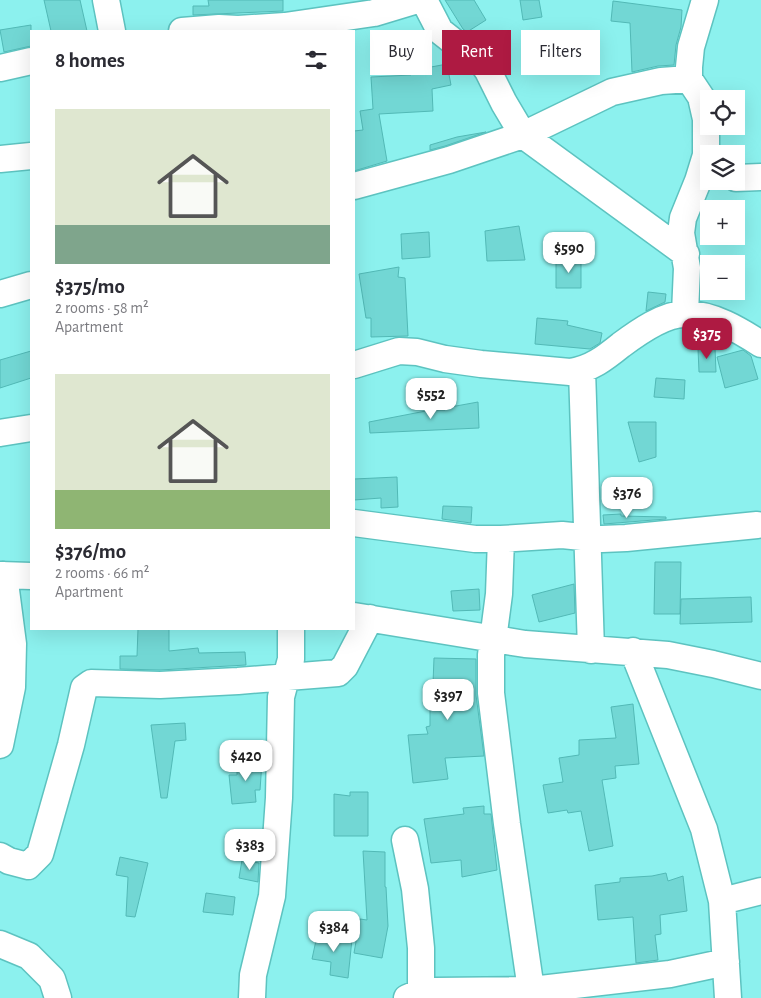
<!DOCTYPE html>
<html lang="en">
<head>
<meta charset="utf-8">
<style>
  :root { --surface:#fff; --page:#f7f7f7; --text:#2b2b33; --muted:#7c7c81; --accent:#ae1a42 }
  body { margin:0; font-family:"Alegreya Sans",sans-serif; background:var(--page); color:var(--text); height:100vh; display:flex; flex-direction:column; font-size:19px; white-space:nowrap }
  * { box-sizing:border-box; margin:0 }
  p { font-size:16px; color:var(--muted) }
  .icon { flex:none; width:28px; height:28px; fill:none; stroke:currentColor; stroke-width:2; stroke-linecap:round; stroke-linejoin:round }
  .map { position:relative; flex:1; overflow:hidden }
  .drawer { position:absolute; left:30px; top:30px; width:325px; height:600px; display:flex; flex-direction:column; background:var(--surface); border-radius:0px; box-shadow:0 5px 20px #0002 }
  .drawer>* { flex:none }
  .guide { position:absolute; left:370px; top:30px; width:315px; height:45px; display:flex; gap:10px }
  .controls { position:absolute; left:700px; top:90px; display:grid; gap:10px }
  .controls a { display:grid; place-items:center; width:45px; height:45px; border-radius:0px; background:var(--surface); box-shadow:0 5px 20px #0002; font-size:25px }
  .price { position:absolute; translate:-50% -42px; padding:0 11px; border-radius:10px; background:#fff; color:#222; font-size:16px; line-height:32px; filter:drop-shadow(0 1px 2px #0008) }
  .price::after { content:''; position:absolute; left:50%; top:30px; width:15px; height:11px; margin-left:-8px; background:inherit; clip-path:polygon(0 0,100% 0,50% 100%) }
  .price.active { background:var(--accent); color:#fff }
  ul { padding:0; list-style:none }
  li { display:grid; align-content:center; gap:10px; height:265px; padding:0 25px }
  li span { display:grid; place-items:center; height:155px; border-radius:0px; color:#555 }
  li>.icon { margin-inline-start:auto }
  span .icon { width:90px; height:90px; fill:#fffc; stroke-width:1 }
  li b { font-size:21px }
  h2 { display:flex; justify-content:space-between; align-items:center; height:60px; padding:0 25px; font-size:21px }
  .tag { padding:0 18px; border-radius:0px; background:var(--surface); box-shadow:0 5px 20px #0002; font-size:18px; line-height:45px }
  .tag.active { background:var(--accent); color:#fff }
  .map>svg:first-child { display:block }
  .building { fill:#72d7d4; stroke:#52b9b6 }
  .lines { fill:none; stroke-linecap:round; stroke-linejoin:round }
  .minor-casing { stroke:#5dc3c0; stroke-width:29 }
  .minor { stroke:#fff; stroke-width:26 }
</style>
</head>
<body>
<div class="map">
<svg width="761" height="998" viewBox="0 0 761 998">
  <rect width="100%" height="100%" fill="#8cf1ee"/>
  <!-- building -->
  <path class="building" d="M44,0H80L87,31H51Z
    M208,0H283V11L193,15V6H209Z
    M445,0H474L486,20L467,32L463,29Z
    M520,0H539L542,17L523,20Z
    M613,1L682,10L681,27L676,45L674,65L658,66L632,72L630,23L611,21Z
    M31,25V46L4,52L0,30Z
    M447,64L451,85L432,89L433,111L379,114L387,161L354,171V131L363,130L360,111L373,109L371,77L411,75L410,71Z
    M486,132L445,146L430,150V145L457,137Z
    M519,226L525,260L487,261L485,231Z
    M429,232L430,257L402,259L401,234Z
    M556,259H581V288H556Z
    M399,267L398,277L405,278L408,336L371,337V318H366L359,274Z
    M648,292L666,294L665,302L646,311Z
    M537,318L568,321L567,325L602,333L600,343L590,349L535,344Z
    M715,348L716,372H699L698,349Z
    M743,350L751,356L758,379L725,388L717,357Z
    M31,351V378L0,388V360Z
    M656,378L685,380L684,399L654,397Z
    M478,402L479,428L370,433L369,422L431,410H445V408Z
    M628,422H656V457L639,462Z
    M397,477L398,507L381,508V498L354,500V479Z
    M443,506L472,507L471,523L442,519Z
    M621,514V516L666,517V519L604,524L603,515Z
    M655,562H681L680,614H654Z
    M574,584L575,613L539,622L532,595Z
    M479,589L480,610L453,611L451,591Z
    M751,597L752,622L680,624L681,599Z
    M138,629H169V651L198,648L199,653L245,652L246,665L160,670L120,669V656H137Z
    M434,658L476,659V695L484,756L445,758L448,779L413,783L408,735L428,734L426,727L430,726V709H432Z
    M633,704L639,764L615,766L616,778L602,780L613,846L589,851L581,811L568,813L567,810L548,813L543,785L563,782L559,758L579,755V740L616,738L611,707Z
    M185,723L186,740L175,741L167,798H161L151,725Z
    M237,761L262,762L260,790H255L256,802L232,804L229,775H237Z
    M350,792H368V836H334V794L350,796Z
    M484,806V814H491L497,870L462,877L461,860L431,863L424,819L464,814L463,808Z
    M363,851L385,852V887H386L388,926L382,958L354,953L360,919L367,920Z
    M120,857L148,863L135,917L126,916L128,877L116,875Z
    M242,860L259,863L258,882L239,878Z
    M666,873L668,881L683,876L687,911L660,915L661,934L655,935L658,960L636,963L633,917L598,920L595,885L620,882V878L652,876Z
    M206,893L235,897L233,915L203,912Z
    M318,931L352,939L348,978L330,975L331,962L312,959Z"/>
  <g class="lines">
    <defs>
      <path id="minor" d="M106,0L112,31
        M424,0L440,31L454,42L475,52L488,71L504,103L523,135L686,254
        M182,31L219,28L238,29L285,26L374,13L417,0
        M0,68L31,61
        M0,159L31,156
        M736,178L761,177
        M354,186L449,160L523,135L612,92L661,81L689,79
        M0,294L31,285
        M685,313L687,268L681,233L683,218L698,181L706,155V119L701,97L689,79V67L691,47L705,0
        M354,365L399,351L417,352L445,359L481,364L570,372C591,369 605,358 621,345C637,333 665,313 686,314C713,314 739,330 761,344
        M582,370L591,650
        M0,433L31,428
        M354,523L475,539H501L562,535L602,539L626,538L757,525
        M501,539L499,594L491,655V693L507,824L529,976L533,998
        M0,575L31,576
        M354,616L525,644L668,655L713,664L761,676
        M633,651L704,829L722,901L728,998
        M0,745L12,687L13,644L4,575
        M405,840L415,889L421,948V992
        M0,856L9,861L28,866L40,854L71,745L84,688L91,683L160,685L238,681L338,673L345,666L370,618
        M722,901L761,891
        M0,944L29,956L52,979L58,998
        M252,998L253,975L272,896L279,798L281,697L291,659V629
        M407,998L421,992L435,991L532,990L670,974L726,962"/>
    </defs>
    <!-- minor casing -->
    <use href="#minor" class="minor-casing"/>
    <!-- minor -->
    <use href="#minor" class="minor"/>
  </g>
</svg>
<div class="controls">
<a><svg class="icon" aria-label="locate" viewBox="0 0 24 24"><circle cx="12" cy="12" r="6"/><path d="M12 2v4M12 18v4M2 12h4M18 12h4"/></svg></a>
<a><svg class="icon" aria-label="layers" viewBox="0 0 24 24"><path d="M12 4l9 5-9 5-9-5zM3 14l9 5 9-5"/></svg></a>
<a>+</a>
<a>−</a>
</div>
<b class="price" style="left:569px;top:274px">$590</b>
<b class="price active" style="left:707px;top:360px">$375</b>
<b class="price" style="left:431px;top:420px">$552</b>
<b class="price" style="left:627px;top:519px">$376</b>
<b class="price" style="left:448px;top:721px">$397</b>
<b class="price" style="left:246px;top:782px">$420</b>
<b class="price" style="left:250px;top:871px">$383</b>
<b class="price" style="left:334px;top:953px">$384</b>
<div class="guide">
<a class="tag">Buy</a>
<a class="tag active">Rent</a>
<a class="tag">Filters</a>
</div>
<section class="drawer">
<h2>8 homes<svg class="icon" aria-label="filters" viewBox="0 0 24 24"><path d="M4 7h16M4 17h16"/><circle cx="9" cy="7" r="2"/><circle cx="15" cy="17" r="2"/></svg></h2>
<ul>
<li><span style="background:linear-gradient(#dfe7d0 75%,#7fa58c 0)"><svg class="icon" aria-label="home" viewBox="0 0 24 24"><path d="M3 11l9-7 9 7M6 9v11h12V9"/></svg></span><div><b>$375/mo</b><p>2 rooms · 58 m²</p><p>Apartment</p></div></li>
<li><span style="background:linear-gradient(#dfe7d0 75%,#8fb573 0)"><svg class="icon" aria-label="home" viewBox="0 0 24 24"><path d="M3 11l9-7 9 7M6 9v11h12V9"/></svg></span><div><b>$376/mo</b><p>2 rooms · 66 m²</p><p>Apartment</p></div></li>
</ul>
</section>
</div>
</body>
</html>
